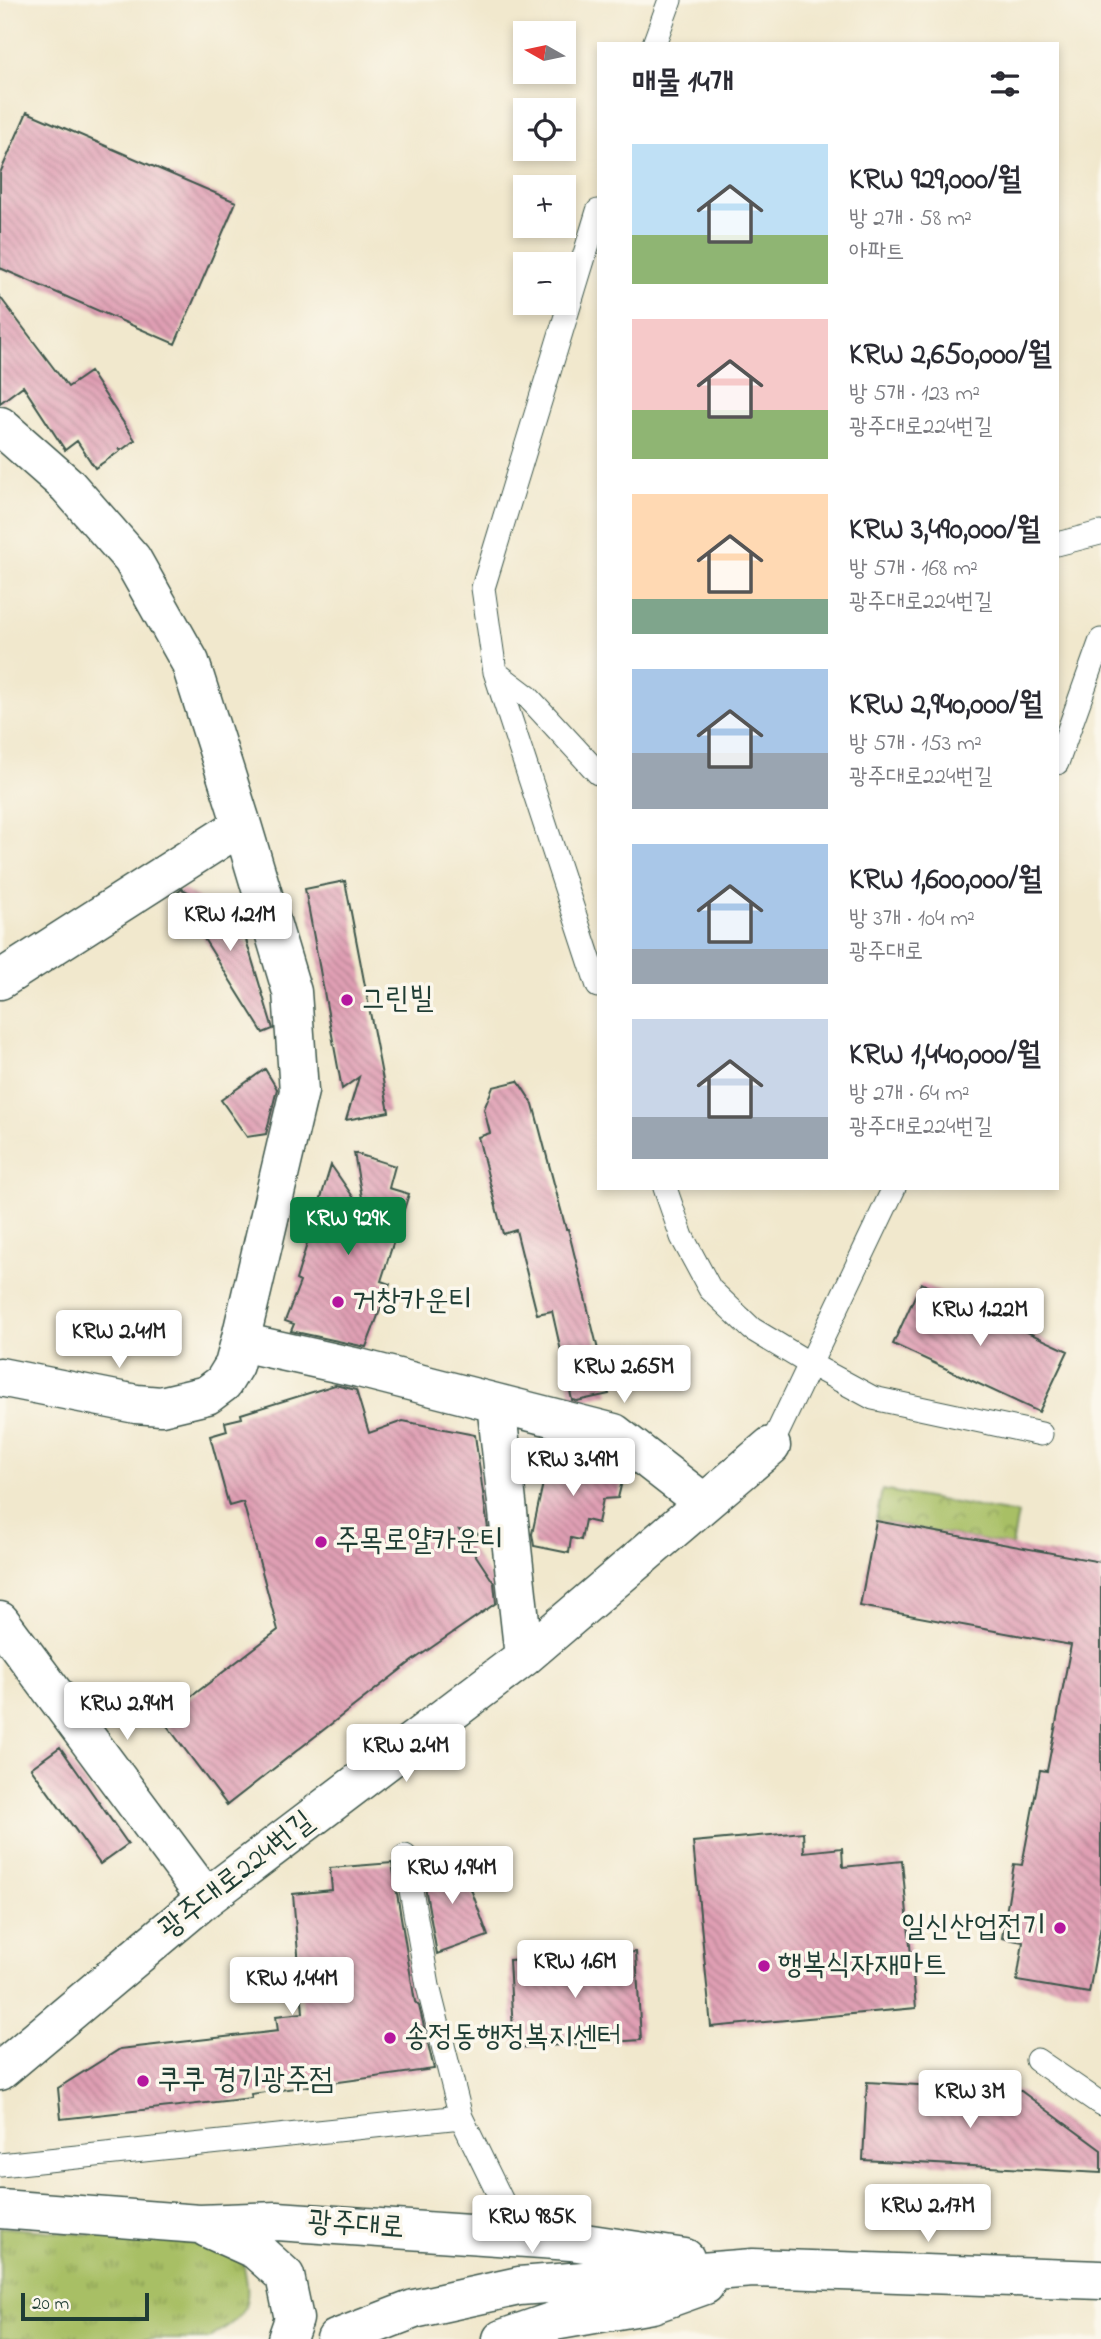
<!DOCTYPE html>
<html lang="ko">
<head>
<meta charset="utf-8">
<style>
  :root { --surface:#fff; --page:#f7f7f7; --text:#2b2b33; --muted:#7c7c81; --accent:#0b8043 }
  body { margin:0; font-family:"Indie Flower","Poor Story",sans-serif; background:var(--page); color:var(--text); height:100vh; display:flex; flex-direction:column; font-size:26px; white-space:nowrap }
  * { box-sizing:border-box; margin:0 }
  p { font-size:23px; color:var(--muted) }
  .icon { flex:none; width:38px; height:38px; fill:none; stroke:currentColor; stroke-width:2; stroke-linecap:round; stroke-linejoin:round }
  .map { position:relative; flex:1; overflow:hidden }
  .drawer { position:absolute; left:597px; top:42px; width:462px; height:1148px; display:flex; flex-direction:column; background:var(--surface); border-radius:0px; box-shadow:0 4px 10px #0003 }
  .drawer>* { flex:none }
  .needle { width:46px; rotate:279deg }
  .controls { position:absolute; left:513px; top:21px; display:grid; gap:14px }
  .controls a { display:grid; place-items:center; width:63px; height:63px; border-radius:0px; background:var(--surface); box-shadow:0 4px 10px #0003; font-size:35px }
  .scale { position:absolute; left:21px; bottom:18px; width:128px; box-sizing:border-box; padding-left:7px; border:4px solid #1f3d34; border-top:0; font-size:19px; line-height:24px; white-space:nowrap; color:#1f3d34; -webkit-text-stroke:5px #fbf7ec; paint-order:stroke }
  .price { position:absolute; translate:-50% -60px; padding:0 16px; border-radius:7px; background:#fff; color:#222; font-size:23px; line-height:46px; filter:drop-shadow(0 2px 4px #0008) }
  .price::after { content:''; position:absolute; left:50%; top:42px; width:21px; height:16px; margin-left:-10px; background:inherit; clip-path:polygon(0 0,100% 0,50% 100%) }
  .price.selected { background:var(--accent); color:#fff }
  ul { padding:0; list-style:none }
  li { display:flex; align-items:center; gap:21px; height:175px; padding:0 35px }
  li span { display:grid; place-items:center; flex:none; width:196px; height:140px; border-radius:0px; color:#555 }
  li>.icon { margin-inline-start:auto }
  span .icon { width:84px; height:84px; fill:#fffc; stroke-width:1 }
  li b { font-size:30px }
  h2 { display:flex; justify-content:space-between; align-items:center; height:84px; padding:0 35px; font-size:30px }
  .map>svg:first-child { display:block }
  .grass { fill:url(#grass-tufts); stroke:#647e4c; stroke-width:2 }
  .park { fill:url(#park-crowns); stroke:#647e4c; stroke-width:2 }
  .building { fill:url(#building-back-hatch) }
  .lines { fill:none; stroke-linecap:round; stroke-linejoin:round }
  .service-casing { stroke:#3e574b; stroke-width:25 }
  .minor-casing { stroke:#3e574b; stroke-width:41 }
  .tertiary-casing { stroke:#3e574b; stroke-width:41 }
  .service { stroke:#fff; stroke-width:23 }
  .minor { stroke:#fff; stroke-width:38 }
  .tertiary { stroke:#fff; stroke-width:38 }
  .poi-dot { fill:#b5179e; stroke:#fbf7ec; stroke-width:2.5 }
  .labels { text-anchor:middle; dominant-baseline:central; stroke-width:7; stroke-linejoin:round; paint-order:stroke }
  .poi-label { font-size:30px; fill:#1f3d34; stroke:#fbf7ec; text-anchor:start }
  .street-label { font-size:30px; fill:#1f3d34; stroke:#fbf7ec }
</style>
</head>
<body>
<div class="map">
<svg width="1101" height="2339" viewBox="0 0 1101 2339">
  <defs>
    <pattern id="grass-tufts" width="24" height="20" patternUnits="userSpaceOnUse" patternTransform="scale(1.75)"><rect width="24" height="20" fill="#a8bf65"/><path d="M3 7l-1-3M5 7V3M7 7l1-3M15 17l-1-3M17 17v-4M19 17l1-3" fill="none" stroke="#889c54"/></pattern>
    <pattern id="park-crowns" width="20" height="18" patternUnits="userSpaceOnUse" patternTransform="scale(1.75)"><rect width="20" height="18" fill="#a8bf65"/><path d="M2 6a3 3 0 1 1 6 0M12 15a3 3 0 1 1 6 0" fill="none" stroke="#889c54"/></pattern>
    <pattern id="building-back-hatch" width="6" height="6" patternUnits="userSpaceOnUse" patternTransform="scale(1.75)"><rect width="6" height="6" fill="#e09fb4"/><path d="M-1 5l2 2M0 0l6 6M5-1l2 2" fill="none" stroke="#b58393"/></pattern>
  </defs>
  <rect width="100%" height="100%" fill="#fbf7ec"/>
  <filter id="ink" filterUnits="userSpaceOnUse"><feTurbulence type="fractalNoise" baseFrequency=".0143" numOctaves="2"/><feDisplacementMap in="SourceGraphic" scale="14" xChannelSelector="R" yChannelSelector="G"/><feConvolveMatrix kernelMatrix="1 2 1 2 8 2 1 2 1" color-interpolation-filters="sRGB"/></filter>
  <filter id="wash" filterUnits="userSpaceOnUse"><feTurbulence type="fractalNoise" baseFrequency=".00686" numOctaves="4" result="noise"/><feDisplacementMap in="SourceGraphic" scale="28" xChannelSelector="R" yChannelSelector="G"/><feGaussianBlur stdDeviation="1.57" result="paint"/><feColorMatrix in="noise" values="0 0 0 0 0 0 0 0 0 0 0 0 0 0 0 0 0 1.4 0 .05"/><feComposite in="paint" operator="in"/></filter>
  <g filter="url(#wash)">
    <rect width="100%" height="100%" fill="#f1e8cd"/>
    <!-- grass -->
    <path class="grass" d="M0,2227L214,2245L242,2256C252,2306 252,2312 208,2339H0Z"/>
    <!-- park -->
    <path class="park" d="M882,1490L1018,1514L1012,1546L876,1521Z"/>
    <g id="blocks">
      <!-- building -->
      <path class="building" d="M27,112L236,202L175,344L0,268V173Z
        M0,297L68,387L90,372L135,440L123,449H119L120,451L95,468L77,441L65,450L23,386L0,403Z
        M345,881L389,1112L346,1120L359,1077L342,1089L305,889Z
        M182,889L240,920L273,1029L263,1033L176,894Z
        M265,1069L277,1089L266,1134L247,1137L221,1100Z
        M518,1081L533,1104L566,1229H568L609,1394L577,1401L572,1400L552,1311L537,1314L516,1230L503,1234L478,1137L490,1133L484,1109L493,1087Z
        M354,1153L395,1166L389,1188L409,1194L381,1281L390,1284L366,1347L291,1331L294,1324L285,1321L300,1282L296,1280L331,1165L365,1214Z
        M921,1283L1068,1351L1039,1412L893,1344Z
        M335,1385L356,1390L369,1433L403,1421L475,1435L489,1536L459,1530L494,1583L496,1603L412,1661L227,1805L162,1719L278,1630L243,1502L229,1506L210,1436L227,1431L225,1422L242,1418L241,1414Z
        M550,1451L619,1465L625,1469L618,1498L603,1499L598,1523L585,1520L581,1540L571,1538L569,1553L534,1546L532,1534Z
        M876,1521L1101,1562V1926L1089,1993L1017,1981L1023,1942L1002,1938L1014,1864L1022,1865L1040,1770L1047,1771L1071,1645L860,1606Z
        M60,1747L128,1844L100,1864L31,1768Z
        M803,1832L804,1852L842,1848L843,1867L902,1861L916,2008L711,2027L693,1842Z
        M459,1856L488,1936L437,1954L422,1870Z
        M392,1863L415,2002L419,2006L434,2069L251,2094L252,2098L61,2119L58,2088L120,2049L278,2031L276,2016L303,2013L293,1894L332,1890L330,1868Z
        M636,1952L641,2040L514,2048L509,1960Z
        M867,2082L1021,2091L1101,2150V2173L863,2160Z"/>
    </g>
  </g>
  <g filter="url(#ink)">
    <use href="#blocks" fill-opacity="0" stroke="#3e574b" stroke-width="2"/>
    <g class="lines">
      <defs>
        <path id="service" d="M654,44L670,0
          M598,211L483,588L495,672L598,986
          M1057,544L1100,533
          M495,672L528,697L598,773
          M1057,763L1101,640
          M665,1188L682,1237L710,1289L752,1329L810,1364L873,1398L1041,1434
          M771,1446L894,1188
          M405,1856L428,1986L461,2117L520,2238
          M1037,2060L1101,2104
          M0,2165L461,2117"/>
        <path id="minor" d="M0,426L67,485L132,559L190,662L242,825L292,992L299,1091L240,1342L359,1368L496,1403L524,1657
          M0,980L242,825
          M0,1377L136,1404L161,1406L207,1395L223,1383L234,1365L240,1342
          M496,1403L614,1433L704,1503
          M0,1621L206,1898
          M0,2071L206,1898L524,1657L771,1446"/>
        <path id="tertiary" d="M0,2209L199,2224L277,2221L571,2241L685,2258
          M207,2228L256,2250L285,2276L294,2319L287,2339
          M336,2339L414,2309L519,2286L753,2268L1101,2280
          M502,2339L554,2321L652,2304L705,2285"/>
      </defs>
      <!-- service casing -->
      <use href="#service" class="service-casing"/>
      <!-- minor casing -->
      <use href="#minor" class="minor-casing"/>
      <!-- tertiary casing -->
      <use href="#tertiary" class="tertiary-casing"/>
      <!-- service -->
      <use href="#service" class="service"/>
      <!-- minor -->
      <use href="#minor" class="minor"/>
      <!-- tertiary -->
      <use href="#tertiary" class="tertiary"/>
    </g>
  </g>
  <!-- markers -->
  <g class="poi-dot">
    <circle cx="347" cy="1000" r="7"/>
    <circle cx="338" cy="1302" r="7"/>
    <circle cx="321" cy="1542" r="7"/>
    <circle cx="1060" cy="1928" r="7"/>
    <circle cx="764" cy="1966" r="7"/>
    <circle cx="390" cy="2038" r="7"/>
    <circle cx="143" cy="2081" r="7"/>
  </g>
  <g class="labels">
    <!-- poi labels -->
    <g class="poi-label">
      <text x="361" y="1000">그린빌</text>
      <text x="352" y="1302">거창카운티</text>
      <text x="335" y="1542">주목로얄카운티</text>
      <text x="1046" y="1928" text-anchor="end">일신산업전기</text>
      <text x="778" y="1966">행복식자재마트</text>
      <text x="404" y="2038">송정동행정복지센터</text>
      <text x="157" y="2081">쿠쿠 경기광주점</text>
    </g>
    <!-- street labels -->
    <g class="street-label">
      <text transform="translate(237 1876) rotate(-38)">광주대로224번길</text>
      <text transform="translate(356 2226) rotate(4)">광주대로</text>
    </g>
  </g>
</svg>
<div class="controls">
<a><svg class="needle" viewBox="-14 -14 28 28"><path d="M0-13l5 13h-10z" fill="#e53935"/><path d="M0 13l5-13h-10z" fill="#7c7c81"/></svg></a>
<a><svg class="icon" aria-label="locate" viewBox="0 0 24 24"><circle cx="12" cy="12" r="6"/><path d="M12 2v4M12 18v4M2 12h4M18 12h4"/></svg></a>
<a>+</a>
<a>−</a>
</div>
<div class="scale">20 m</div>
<b class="price" style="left:230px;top:953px">KRW 1.21M</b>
<b class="price selected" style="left:348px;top:1257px">KRW 929K</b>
<b class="price" style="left:980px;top:1348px">KRW 1.22M</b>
<b class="price" style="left:119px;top:1370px">KRW 2.41M</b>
<b class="price" style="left:624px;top:1405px">KRW 2.65M</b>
<b class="price" style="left:573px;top:1498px">KRW 3.49M</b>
<b class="price" style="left:127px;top:1742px">KRW 2.94M</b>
<b class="price" style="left:406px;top:1784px">KRW 2.4M</b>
<b class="price" style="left:452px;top:1906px">KRW 1.94M</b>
<b class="price" style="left:575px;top:2000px">KRW 1.6M</b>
<b class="price" style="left:292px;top:2017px">KRW 1.44M</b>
<b class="price" style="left:970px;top:2130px">KRW 3M</b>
<b class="price" style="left:928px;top:2244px">KRW 2.17M</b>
<b class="price" style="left:532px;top:2255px">KRW 985K</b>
<section class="drawer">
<h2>매물 14개<svg class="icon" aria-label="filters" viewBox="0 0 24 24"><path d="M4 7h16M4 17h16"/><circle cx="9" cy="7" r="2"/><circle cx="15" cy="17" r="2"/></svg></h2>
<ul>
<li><span style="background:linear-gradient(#bfe0f5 65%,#8fb573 0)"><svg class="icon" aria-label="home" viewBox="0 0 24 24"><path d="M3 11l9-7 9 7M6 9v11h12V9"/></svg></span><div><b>KRW 929,000/월</b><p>방 2개 · 58 m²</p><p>아파트</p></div></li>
<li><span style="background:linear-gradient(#f6c9c9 65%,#8fb573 0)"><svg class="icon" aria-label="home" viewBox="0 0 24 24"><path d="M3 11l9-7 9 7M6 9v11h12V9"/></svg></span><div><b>KRW 2,650,000/월</b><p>방 5개 · 123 m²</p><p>광주대로224번길</p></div></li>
<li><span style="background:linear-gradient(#ffd9b3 75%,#7fa58c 0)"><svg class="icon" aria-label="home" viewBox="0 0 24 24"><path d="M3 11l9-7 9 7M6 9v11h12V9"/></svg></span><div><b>KRW 3,490,000/월</b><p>방 5개 · 168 m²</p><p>광주대로224번길</p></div></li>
<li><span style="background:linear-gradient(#a9c7e8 60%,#9aa5b1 0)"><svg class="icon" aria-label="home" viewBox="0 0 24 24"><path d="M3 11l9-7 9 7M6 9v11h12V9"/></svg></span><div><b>KRW 2,940,000/월</b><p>방 5개 · 153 m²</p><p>광주대로224번길</p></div></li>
<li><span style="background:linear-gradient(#a9c7e8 75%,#9aa5b1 0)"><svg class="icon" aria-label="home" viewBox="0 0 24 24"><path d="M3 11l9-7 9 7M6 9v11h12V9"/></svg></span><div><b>KRW 1,600,000/월</b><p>방 3개 · 104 m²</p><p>광주대로</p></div></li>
<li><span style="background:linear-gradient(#c9d6e8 70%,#9aa5b1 0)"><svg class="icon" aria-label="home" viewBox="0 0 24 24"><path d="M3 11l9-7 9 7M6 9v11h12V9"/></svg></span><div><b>KRW 1,440,000/월</b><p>방 2개 · 64 m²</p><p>광주대로224번길</p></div></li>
</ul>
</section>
</div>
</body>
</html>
